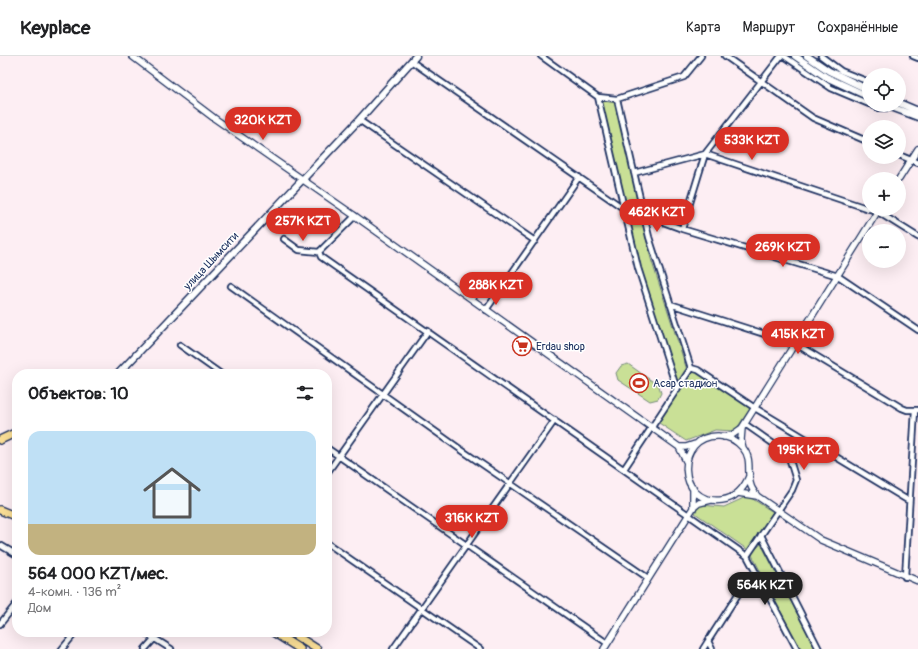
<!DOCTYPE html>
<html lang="ru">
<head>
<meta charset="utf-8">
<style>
  :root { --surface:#fff; --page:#f2f2f2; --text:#202124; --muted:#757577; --line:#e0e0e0; --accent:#d93025 }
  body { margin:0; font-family:Pangolin,sans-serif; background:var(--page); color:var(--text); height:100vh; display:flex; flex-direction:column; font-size:15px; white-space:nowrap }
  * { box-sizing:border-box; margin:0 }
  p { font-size:13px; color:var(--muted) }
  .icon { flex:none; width:22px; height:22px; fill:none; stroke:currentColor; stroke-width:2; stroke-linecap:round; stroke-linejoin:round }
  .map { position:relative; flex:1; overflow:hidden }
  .details { position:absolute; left:12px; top:313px; width:320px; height:268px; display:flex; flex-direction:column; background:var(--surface); border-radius:16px; box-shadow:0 4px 16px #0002 }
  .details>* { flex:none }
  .tools { position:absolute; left:862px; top:12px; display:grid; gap:8px }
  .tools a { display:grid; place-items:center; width:44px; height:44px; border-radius:50%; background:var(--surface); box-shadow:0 4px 16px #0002; font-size:20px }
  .price { position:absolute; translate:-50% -34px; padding:0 9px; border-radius:14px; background:var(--accent); color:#fff; font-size:13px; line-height:26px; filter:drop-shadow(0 1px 2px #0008) }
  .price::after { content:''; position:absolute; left:50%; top:24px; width:12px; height:9px; margin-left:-6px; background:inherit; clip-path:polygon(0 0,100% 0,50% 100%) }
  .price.active { background:#222; color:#fff }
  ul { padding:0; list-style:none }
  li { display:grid; align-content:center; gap:8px; height:212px; padding:0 16px }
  li span { display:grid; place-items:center; height:124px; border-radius:12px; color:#555 }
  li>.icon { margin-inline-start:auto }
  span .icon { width:72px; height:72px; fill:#fffc; stroke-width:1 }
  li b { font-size:17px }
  h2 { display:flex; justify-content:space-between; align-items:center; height:48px; padding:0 16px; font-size:17px }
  header { display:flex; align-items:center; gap:24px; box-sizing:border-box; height:56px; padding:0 20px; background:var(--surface); border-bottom:1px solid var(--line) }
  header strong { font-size:19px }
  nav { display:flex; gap:22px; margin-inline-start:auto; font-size:14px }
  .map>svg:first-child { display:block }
  .green { fill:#c9e096; stroke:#72887a }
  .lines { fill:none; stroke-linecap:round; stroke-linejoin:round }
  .minor-casing { stroke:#1b2f5e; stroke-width:8 }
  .tertiary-casing { stroke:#1b2f5e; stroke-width:8 }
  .secondary-casing { stroke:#1b2f5e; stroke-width:9 }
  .trunk-casing { stroke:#1b2f5e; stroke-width:10 }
  .minor { stroke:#fff; stroke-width:4.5 }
  .tertiary { stroke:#fff; stroke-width:5.5 }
  .secondary { stroke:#fff; stroke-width:6 }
  .trunk { stroke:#fbdf96; stroke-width:7 }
  .labels { text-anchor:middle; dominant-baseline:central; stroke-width:3; stroke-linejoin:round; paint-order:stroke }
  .street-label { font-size:11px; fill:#1b2f5e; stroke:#fff }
  .poi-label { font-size:11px; fill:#1b2f5e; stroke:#fff; text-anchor:start }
</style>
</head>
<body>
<header>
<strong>Keyplace</strong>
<nav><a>Карта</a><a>Маршрут</a><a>Сохранённые</a></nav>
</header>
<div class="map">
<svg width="918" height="593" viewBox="0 0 918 593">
  <rect width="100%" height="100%" fill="#fdeef3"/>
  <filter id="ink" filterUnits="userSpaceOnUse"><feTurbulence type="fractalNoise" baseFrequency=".025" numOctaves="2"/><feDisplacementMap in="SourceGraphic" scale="8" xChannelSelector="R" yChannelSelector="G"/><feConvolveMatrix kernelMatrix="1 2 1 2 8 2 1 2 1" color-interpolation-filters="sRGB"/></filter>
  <g filter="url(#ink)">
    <!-- green -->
    <path class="green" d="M602,44L615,46L651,203L687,314L678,328L638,203L601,48Z
      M628,308L659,330L661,337L658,343L650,345L618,324L616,317L621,310Z
      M697,316L751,351L735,375L715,374L686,385L659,367V364L692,317Z
      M748,440L773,456L748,494L695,457L700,449L724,451Z
      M761,488L816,593H800L751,497Z"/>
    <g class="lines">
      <defs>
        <path id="minor" d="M541,0L598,41L617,43L684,21L701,0
          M725,0L813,62L869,86
          M784,0L831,32L869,48
          M821,0L841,15L869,26
          M913,0L918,2
          M411,5L623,152
          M598,41L638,212L677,334
          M617,43L649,181L691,312L624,413
          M872,49L879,52H891
          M359,64L535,185
          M899,99L918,107
          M634,117L705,98L869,153
          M870,153L878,156L918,181
          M644,159L682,173L838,220L918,274
          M355,160L319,196L321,201L747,500L797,593
          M682,173L705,98L781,0
          M284,183L299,194L319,196
          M231,230L460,393L648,522
          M670,248L796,288L902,352L907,354H918
          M486,254L579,121
          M180,289L221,318
          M691,312L698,314L755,352L909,445
          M745,368L788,398L796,424L792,434L747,500
          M327,392L607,587
          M327,417L428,275
          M761,479L819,593
          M327,487L480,593
          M0,489L17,499
          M905,521L915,354
          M0,568L17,547
          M144,576L171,593
          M62,593L76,576
          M145,593L154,583
          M393,593L555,364
          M703,593L708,585
          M712,593L708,585L742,532L760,523"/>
        <path id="tertiary" d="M132,0L214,62L355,160L679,391L686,405
          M899,123L918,93
          M742,372L741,384L743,392
          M724,381L732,379L742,372L879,153
          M679,391H686L695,388
          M750,418C745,431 737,442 722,444C676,450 674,378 719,380C728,380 737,385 743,392C753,404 746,417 751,430C752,433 755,437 757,440
          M738,437L757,440L821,484L918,525
          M693,452V432
          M604,593L693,452L699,447L711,444"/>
        <path id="secondary" d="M795,0L826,21L869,41
          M807,0L829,15L869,34
          M899,47L918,55
          M886,49L918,61
          M118,318L359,64L416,0"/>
        <path id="trunk" d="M0,384L17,376
          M0,454L17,461
          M273,576L300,593
          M290,576L317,593"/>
      </defs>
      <!-- minor casing -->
      <use href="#minor" class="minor-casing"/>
      <!-- tertiary casing -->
      <use href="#tertiary" class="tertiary-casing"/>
      <!-- secondary casing -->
      <use href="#secondary" class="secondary-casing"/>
      <!-- trunk casing -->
      <use href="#trunk" class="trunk-casing"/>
      <!-- minor -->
      <use href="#minor" class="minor"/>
      <!-- tertiary -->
      <use href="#tertiary" class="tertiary"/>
      <!-- secondary -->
      <use href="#secondary" class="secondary"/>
      <!-- trunk -->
      <use href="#trunk" class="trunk"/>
    </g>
  </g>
  <!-- icons -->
  <defs>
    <symbol id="supermarket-ring" viewBox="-11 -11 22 22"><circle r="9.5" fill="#fff" stroke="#c8321e" stroke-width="1.5"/><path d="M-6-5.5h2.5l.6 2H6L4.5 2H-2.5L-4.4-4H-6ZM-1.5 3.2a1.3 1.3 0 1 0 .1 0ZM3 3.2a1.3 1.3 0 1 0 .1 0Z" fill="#c8321e"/></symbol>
    <symbol id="stadium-ring" viewBox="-11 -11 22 22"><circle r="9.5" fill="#fff" stroke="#c8321e" stroke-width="1.5"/><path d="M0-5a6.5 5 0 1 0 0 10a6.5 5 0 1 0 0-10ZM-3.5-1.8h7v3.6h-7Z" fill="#c8321e"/></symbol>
  </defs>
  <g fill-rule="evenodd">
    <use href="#supermarket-ring" x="511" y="279" width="22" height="22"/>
    <use href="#stadium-ring" x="628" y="316" width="22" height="22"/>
  </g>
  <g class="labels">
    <!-- street labels -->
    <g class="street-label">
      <text transform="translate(211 205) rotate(-47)">улица Шымсити</text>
    </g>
    <!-- poi labels -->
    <g class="poi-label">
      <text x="536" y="290">Erdau shop</text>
      <text x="653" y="327">Асар стадион</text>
    </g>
  </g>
</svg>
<div class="tools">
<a><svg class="icon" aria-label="locate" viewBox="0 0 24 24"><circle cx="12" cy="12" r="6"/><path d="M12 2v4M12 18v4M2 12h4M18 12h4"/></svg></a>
<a><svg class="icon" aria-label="layers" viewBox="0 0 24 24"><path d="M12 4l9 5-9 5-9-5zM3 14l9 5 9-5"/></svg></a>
<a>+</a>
<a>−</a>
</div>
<b class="price" style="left:263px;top:85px">320K KZT</b>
<b class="price" style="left:752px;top:105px">533K KZT</b>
<b class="price" style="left:657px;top:177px">462K KZT</b>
<b class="price" style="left:303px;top:186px">257K KZT</b>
<b class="price" style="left:783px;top:212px">269K KZT</b>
<b class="price" style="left:496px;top:250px">288K KZT</b>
<b class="price" style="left:798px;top:299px">415K KZT</b>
<b class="price" style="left:804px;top:415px">195K KZT</b>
<b class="price" style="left:472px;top:483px">316K KZT</b>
<b class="price active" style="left:765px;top:550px">564K KZT</b>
<section class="details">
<h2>Объектов: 10<svg class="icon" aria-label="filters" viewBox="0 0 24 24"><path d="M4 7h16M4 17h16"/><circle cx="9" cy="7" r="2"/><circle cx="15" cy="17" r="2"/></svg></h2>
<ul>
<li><span style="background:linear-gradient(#bfe0f5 75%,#c2b280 0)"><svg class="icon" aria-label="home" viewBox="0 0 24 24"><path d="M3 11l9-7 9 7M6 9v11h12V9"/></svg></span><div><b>564 000 KZT/мес.</b><p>4-комн. · 136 m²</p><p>Дом</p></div></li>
</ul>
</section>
</div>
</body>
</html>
